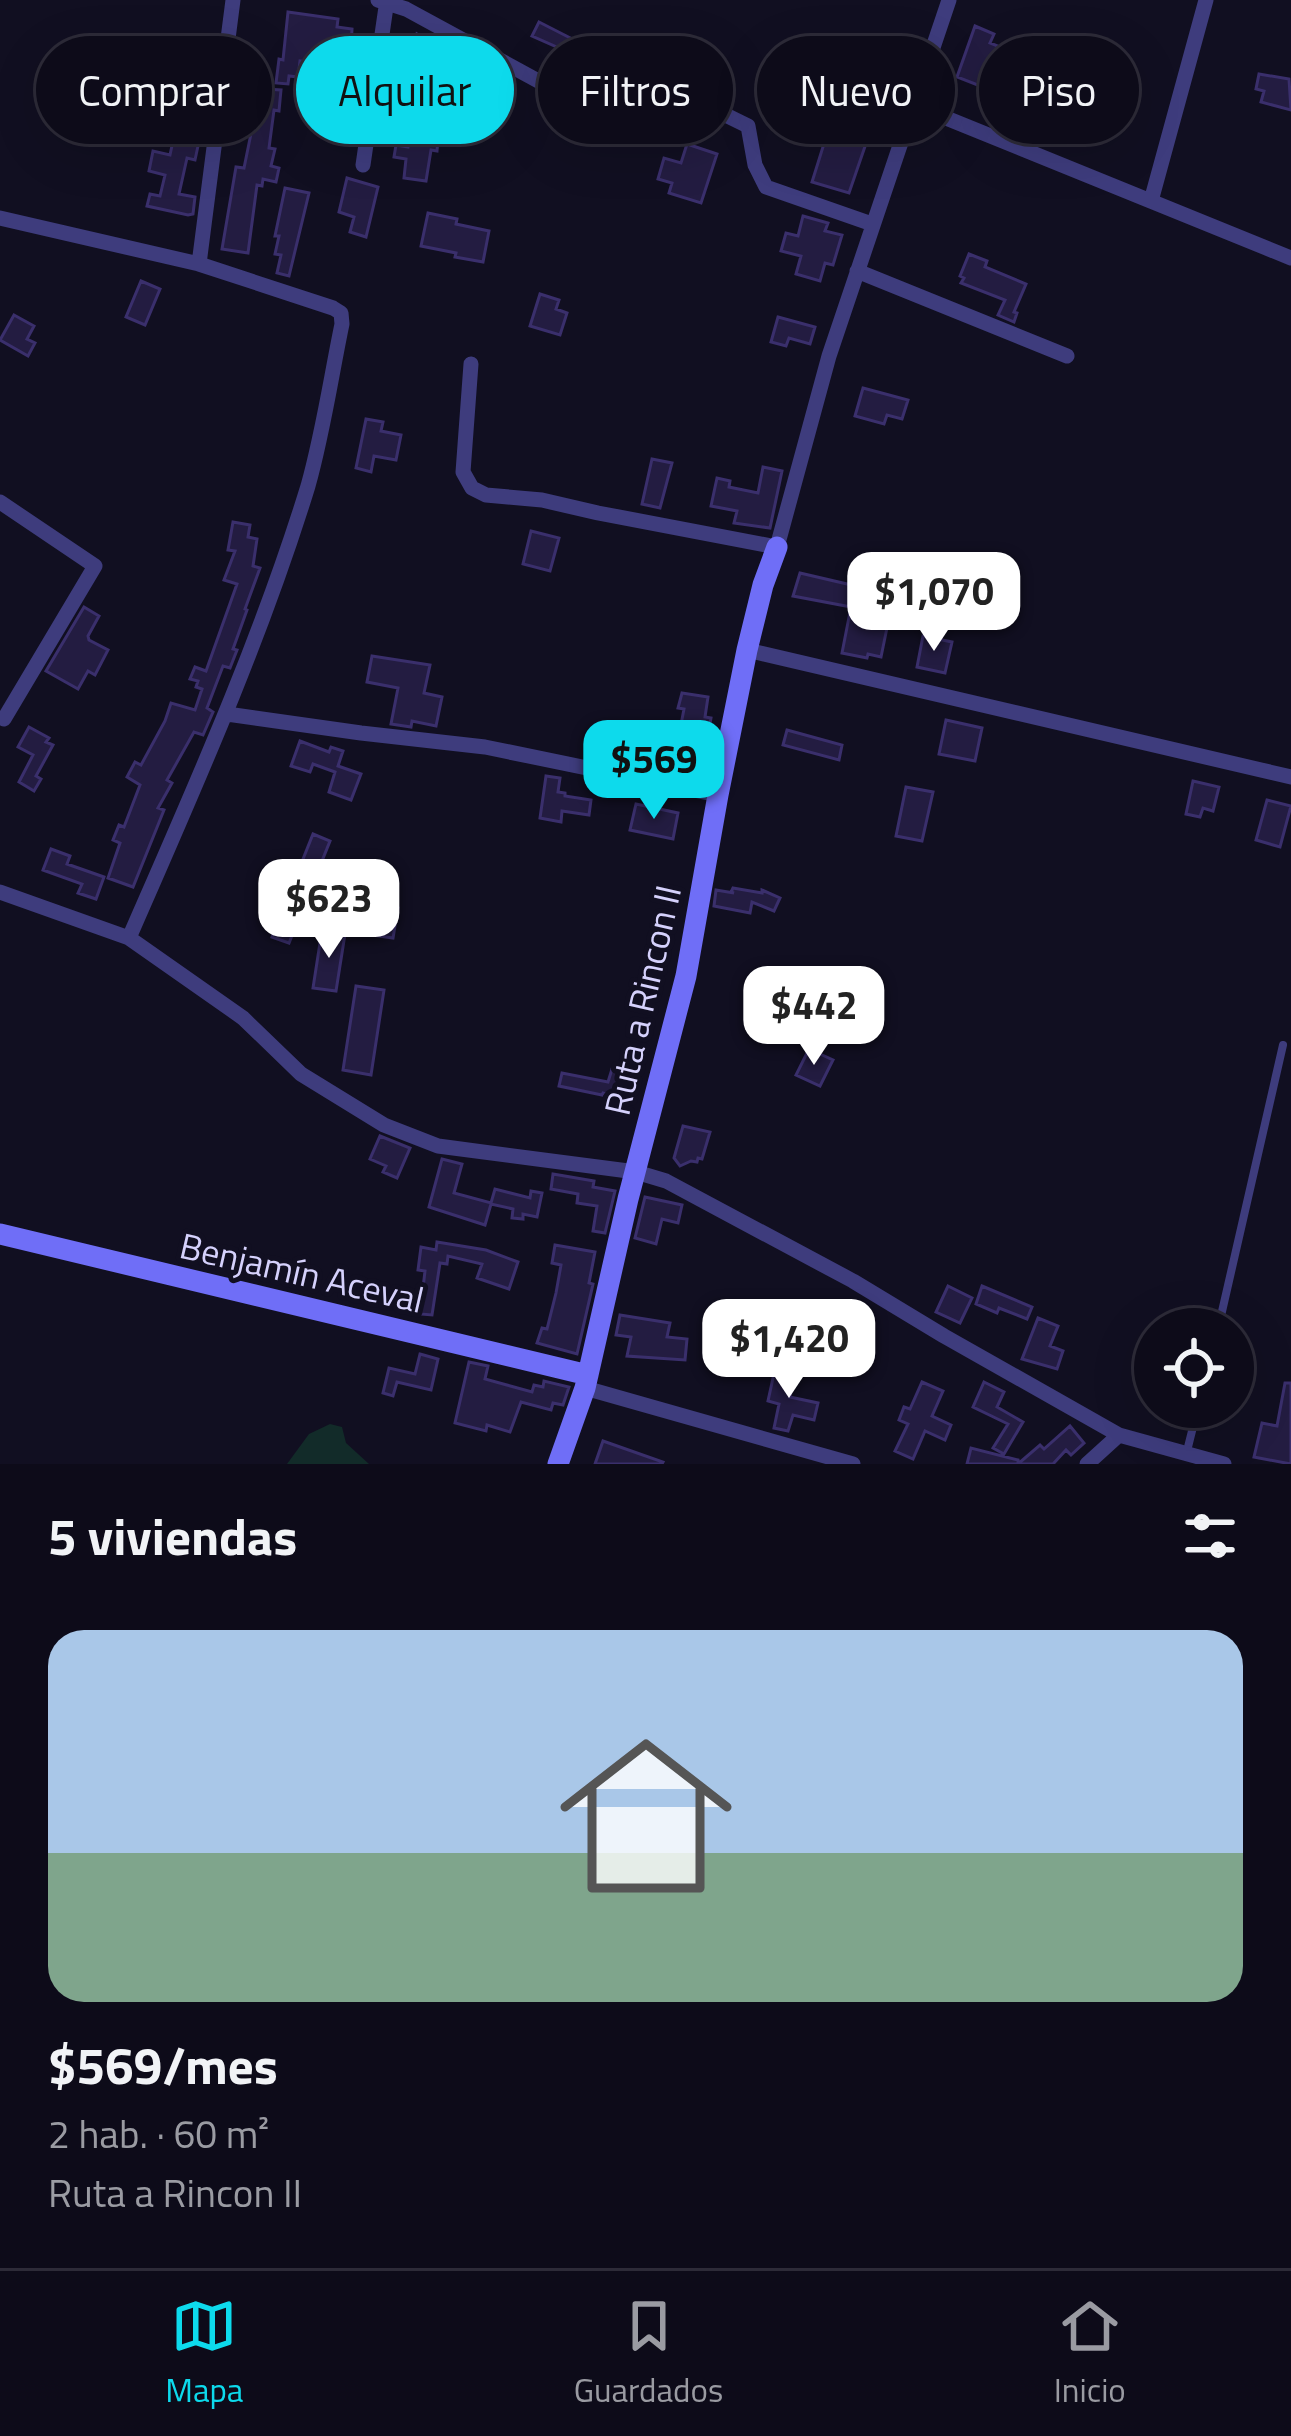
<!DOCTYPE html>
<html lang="es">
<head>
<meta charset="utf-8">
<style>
  :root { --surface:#0d0b19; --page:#1b1926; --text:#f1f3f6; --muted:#9a9ba2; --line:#2d2b38; --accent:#0ddaec }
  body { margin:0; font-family:"Titillium Web",sans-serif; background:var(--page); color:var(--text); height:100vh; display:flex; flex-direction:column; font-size:45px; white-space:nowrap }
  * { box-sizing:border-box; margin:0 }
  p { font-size:39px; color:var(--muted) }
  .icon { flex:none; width:66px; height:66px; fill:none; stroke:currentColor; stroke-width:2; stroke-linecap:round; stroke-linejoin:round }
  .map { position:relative; height:1464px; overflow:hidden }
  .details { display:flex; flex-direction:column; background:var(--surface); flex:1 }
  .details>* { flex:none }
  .hud { position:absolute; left:36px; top:36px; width:1221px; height:108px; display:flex; gap:24px }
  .buttons { position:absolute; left:1134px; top:1308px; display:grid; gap:24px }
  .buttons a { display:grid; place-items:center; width:120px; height:120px; border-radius:50%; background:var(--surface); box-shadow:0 12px 48px #0002,0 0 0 3px var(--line); font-size:60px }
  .price { position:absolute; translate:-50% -102px; padding:0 27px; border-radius:24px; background:#fff; color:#222; font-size:39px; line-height:78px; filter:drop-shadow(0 3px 6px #0008) }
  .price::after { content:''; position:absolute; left:50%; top:72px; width:36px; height:27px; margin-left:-18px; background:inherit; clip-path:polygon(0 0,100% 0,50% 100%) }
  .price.selected { background:var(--accent); color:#111 }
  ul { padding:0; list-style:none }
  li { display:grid; align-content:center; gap:24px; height:636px; padding:0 48px }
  li span { display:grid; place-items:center; height:372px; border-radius:36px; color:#555 }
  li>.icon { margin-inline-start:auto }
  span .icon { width:216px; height:216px; fill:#fffc; stroke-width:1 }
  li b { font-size:51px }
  h2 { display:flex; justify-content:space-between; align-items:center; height:144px; padding:0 48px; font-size:51px }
  .tag { padding:0 42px; border-radius:54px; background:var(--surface); box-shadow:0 12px 48px #0002,0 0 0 3px var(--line); font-size:42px; line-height:108px }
  .tag.selected { background:var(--accent); color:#111 }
  .tabs { display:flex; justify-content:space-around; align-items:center; height:168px; border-top:3px solid var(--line); background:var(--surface); font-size:33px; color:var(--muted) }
  .tabs a { display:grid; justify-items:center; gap:6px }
  .tabs .selected { color:var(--accent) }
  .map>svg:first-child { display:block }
  .green { fill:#122b29 }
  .building { fill:#231c41; stroke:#3a2f6c; stroke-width:3 }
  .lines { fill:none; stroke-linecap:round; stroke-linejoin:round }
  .lane { stroke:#3e3c7d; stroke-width:8 }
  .street { stroke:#3e3c7d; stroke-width:15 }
  .secondary { stroke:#6f6ef7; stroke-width:21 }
  .labels { text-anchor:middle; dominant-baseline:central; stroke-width:10; stroke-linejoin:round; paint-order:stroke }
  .street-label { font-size:36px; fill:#d5d1fc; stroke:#110f21 }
</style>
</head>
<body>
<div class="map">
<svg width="1291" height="1464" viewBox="0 0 1291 1464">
  <rect width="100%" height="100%" fill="#110f21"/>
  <!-- green -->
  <path class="green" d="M330,1424L342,1427L346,1443L369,1464H287L309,1434Z"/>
  <!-- building -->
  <path class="building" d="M288,12L338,19L337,27L352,29L351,47L328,45L327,64L300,61L298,77L289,76L288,84L276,83L279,59L283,60Z
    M539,22L627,67L623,79L659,100L650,120L636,114L638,108L595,86L604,68L532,36Z
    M975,26L994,34L990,43L1010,51L1002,69L997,67L988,89L957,77Z
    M417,34L453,58L454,54L472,63L471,71L487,73L485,94L469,92L471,72L470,77L451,74L452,65L413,58Z
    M1259,74L1289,79L1291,110L1261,102L1264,91L1256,89Z
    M265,89L281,90L279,111L274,110L269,148L275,149L271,166L279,168L276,182L263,179L262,186L257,185L248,253L222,249L236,167L244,168L255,114L262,115Z
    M417,104L441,107L437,151L431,150L426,181L404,178L406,159L394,157L396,145L408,147Z
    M832,118L871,129L849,193L812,182Z
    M176,127L201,132L195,160L187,158L179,194L195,197L193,214L188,215L147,206L150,194L160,196L165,175L149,171L153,151L170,155Z
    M687,144L717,154L701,203L669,193L672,183L658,179L664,158L681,163Z
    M347,178L378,187L366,237L350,232L354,217L339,212Z
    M285,188L309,193L289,276L277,273L281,255L275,254L279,236H275Z
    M428,213L457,219L456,224L489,231L483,262L455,257L456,253L421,246Z
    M803,216L828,223L825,231L842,235L833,265L825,263L820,281L796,274L801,256L781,251L786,233L798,236Z
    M969,254L987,261L985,267L1026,284L1014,312L1017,313L1014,322L998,315L1005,300L961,283L964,278L960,276Z
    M141,281L160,289L145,325L126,317Z
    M540,294L559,300L556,309L567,313L560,335L530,326Z
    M14,315L34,326L27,339L35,343L28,356L0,340Z
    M778,317L815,327L810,344L789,338L786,346L771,342Z
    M863,388L908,400L902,419L887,415L884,424L855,416Z
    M366,419L383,422L381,431L401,435L396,460L374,456L371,472L356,468Z
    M652,459L672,463L660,508L642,504Z
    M763,467L782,471L770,528L734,523L737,511L711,506L717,478L730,481L729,487L758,493Z
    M233,522L250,525L248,537L257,539L253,566L260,568L245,609L247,610L233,649L237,650L230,668L223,666L207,708L213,712L203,735L194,732L167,780L172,783L158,808L164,810L133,887L108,878L120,843L113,840L119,825L124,827L140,785L127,777L135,762L141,765L165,721L171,703L195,710L202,689L196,687L198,681L190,679L195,667L206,671L237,584L224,580L235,551L228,550Z
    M531,531L559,538L550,571L523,564Z
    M800,573L877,591L872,615L889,618L881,657L868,654L867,658L842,653L851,607L793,596Z
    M84,607L99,616L88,636L89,640L108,650L95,675L88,671L78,689L46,671Z
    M923,636L952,642L945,673L917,667Z
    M372,656L430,665L424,693L442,697L436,726L412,721L411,727L391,724L398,688L367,682Z
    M682,693L708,697L705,717L711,718L708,735L714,737L706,780L684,775L687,757L668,753L672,738L678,740L684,709L678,708Z
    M946,720L982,728L975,761L939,754Z
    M29,727L49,738L46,742L53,745L36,776L41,779L34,791L19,782L33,755L18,747Z
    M787,730L842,745L839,760L783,745Z
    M300,741L329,752L331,747L343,751L338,766L361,774L351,800L329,792L335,772L313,764L310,772L291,766Z
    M546,776L560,778L558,792L565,793V796L591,800L589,815L562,811L561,822L540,818Z
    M1193,781L1219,787L1213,811L1203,808L1200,817L1186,814Z
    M906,787L933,792L922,841L896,836Z
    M1267,800L1291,806L1280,847L1256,840Z
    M636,804L678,813L673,839L630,830Z
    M313,834L330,841L289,943L272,937Z
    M51,849L70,856L67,864L104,877L96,899L78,893L82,884L43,870Z
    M733,888L762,893V890L780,898L774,911L752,902L750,913L714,906L716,890L734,893L731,892Z
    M369,904L398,908L393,938L364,934Z
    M322,930L345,934L336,991L313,988Z
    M356,986L384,990L371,1075L343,1070Z
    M809,1049L833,1060L820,1086L796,1075Z
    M612,1069L638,1076L633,1093L616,1088L614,1096L603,1093L602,1095L559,1086L562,1073L608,1082Z
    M683,1126L710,1132L702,1159L698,1158L697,1162L691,1161L680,1166L674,1158Z
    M380,1136L410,1148L397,1178L383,1172L386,1166L370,1159Z
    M442,1159L462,1164L454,1193L491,1203L495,1189L530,1198L531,1191L542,1193L537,1217L523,1214V1219L512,1218L513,1209L491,1204L485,1225L429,1207Z
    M553,1174L594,1181L593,1187L615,1191L605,1233L593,1231L597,1206L577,1203L578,1194L551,1189Z
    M645,1197L682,1205L678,1223L662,1219L656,1244L635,1238Z
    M437,1242L486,1250L518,1262L509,1289L477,1278L482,1264L448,1256L447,1264L440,1263L432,1315L420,1314L425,1271L418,1270L421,1247L436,1250Z
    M555,1245L595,1252L589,1283L593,1284L577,1354L537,1343L542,1328L547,1329L556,1293L561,1265L552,1263Z
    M948,1286L972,1298L960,1323L936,1312Z
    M982,1286L1032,1307L1027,1319L999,1308L997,1313L976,1304Z
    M620,1315L670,1323L667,1337L687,1339L685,1360L627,1356L631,1337L616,1335Z
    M1038,1318L1058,1326L1050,1346L1063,1351L1057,1369L1022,1359Z
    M420,1354L438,1359L431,1390L397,1382L393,1396L383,1393L389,1368L415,1374Z
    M469,1362L488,1366L485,1379L532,1392L534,1385L543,1387L544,1381L569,1387L563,1405L553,1403L551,1410L521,1402L510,1432L487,1425L486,1431L455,1423Z
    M775,1369L795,1373L790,1397L818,1403L814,1420L793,1415L788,1431L774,1428L779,1404L768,1401Z
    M922,1382L943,1391L932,1416L951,1425L945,1440L925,1431L913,1459L895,1451L908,1424L899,1420L904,1407L910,1409Z
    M984,1382L1004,1392L997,1407L1023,1422L1004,1454L993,1448L1008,1424L973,1407Z
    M1285,1383H1291V1464L1254,1457L1262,1423L1277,1426Z
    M1070,1426L1084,1443L1071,1455L1066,1450L1053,1464H967L971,1448L1018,1460V1464L1040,1445L1044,1449Z
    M603,1441L663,1462L662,1464H595Z"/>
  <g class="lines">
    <!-- lane -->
    <path class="lane" d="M1218,1329L1283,1045
      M1187,1451L1198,1407"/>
    <!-- street -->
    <path class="street" d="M233,0L199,264L333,308L341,313L342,324C331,377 323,433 308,486C260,642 194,789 129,938L243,1018L301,1074L384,1125L438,1146L636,1172L666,1181L853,1281L944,1336L1119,1435L1224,1464
      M378,0L406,9L575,101
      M638,72L748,126L755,165L766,187L872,224
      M914,105L1291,258
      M363,165L387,0
      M1151,201L1206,0
      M0,218L199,264
      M857,271L1067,356
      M471,364L463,472L472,488L486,495L542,500L598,513L777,547L829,356L949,0
      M0,502L95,566L4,719
      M747,650L1291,777
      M227,714L361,733L485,747L718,795
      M0,892L129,938
      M585,1388L853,1464
      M1087,1464L1119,1435"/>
    <!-- secondary -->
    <path class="secondary" d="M0,1234L588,1375
      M558,1464L585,1388L628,1199L686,976L718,795L747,650L763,585L777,547"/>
  </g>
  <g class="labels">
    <!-- street labels -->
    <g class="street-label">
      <text transform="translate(642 1000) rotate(-77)">Ruta a Rincon II</text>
      <text transform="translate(302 1272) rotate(13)">Benjamín Aceval</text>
    </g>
  </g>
</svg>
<div class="buttons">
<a><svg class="icon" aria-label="locate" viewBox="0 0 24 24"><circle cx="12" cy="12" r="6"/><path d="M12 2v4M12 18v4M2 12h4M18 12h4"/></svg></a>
</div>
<b class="price" style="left:934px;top:654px">$1,070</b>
<b class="price selected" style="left:654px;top:822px">$569</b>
<b class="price" style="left:329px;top:961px">$623</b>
<b class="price" style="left:814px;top:1068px">$442</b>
<b class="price" style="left:789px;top:1401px">$1,420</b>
<div class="hud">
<a class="tag">Comprar</a>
<a class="tag selected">Alquilar</a>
<a class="tag">Filtros</a>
<a class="tag">Nuevo</a>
<a class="tag">Piso</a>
</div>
</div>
<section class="details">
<h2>5 viviendas<svg class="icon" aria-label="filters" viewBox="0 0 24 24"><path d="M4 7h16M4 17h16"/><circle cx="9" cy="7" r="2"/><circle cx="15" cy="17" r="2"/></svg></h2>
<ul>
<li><span style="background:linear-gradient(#a9c7e8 60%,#7fa58c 0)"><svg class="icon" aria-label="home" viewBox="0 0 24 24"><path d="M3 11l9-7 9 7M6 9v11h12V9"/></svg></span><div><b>$569/mes</b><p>2 hab. · 60 m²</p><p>Ruta a Rincon II</p></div></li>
</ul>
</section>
<nav class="tabs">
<a class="selected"><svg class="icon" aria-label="map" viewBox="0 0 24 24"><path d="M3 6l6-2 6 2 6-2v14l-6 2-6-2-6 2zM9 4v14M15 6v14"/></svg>Mapa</a>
<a><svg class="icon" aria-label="saved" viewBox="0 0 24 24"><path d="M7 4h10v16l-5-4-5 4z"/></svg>Guardados</a>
<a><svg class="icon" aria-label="home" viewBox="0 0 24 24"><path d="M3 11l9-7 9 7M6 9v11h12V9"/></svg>Inicio</a>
</nav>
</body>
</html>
